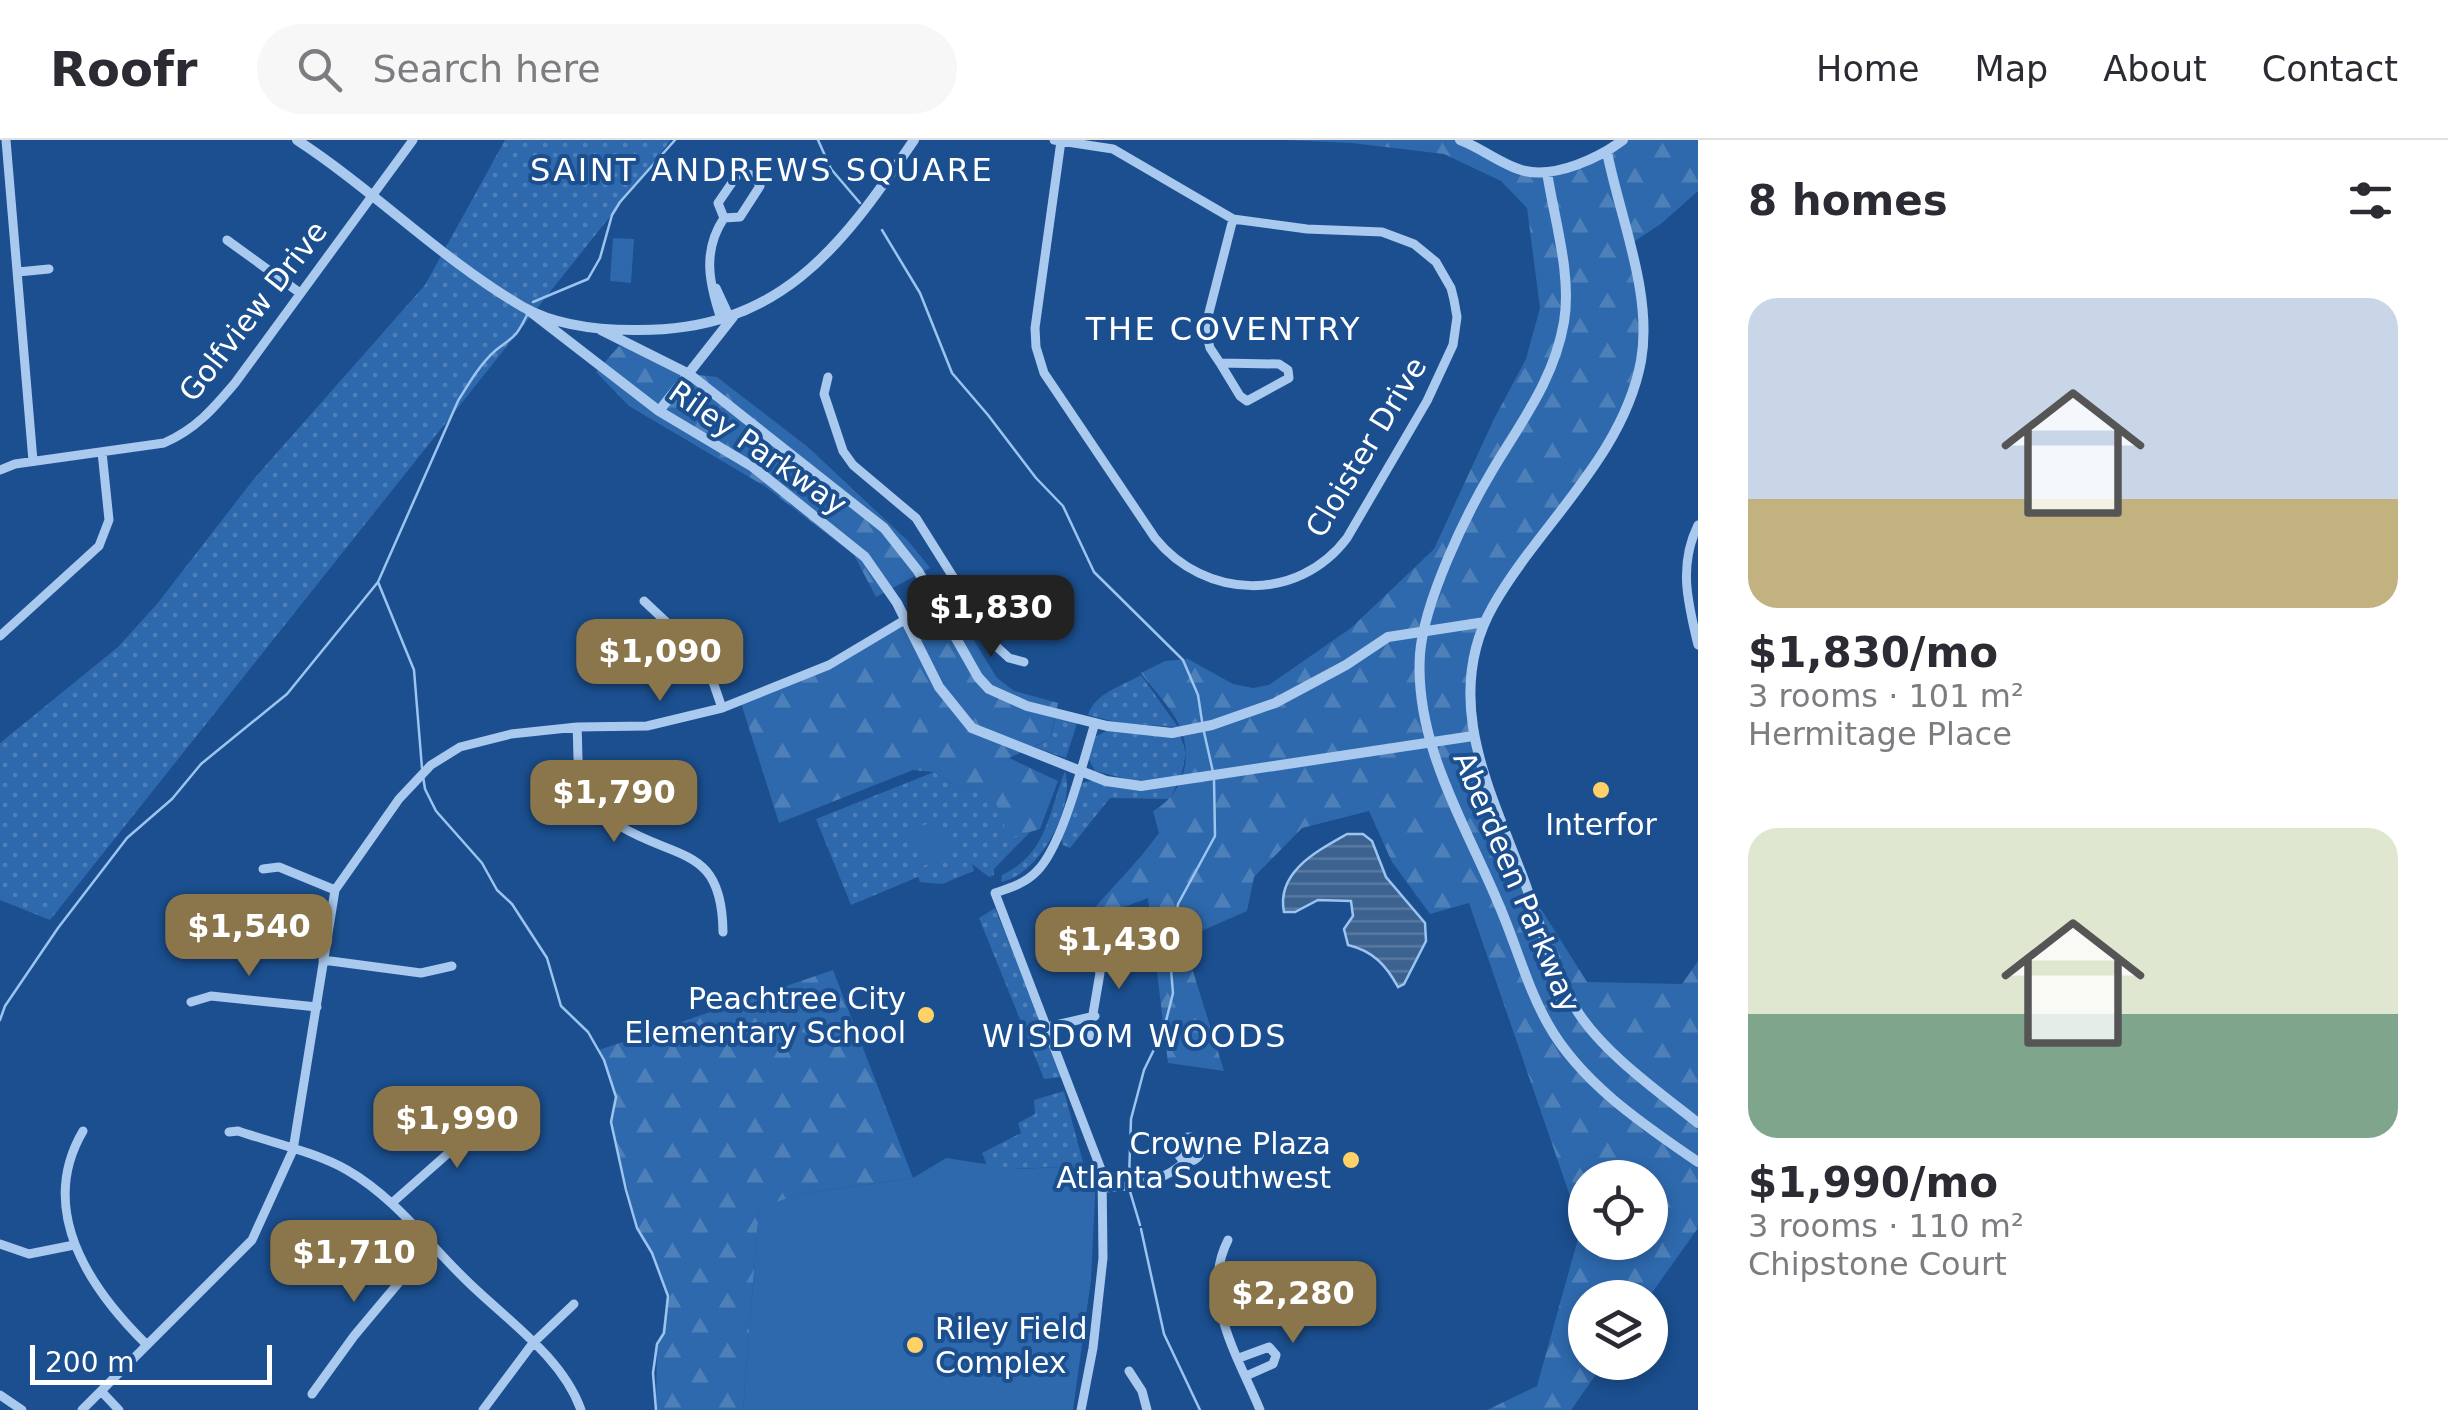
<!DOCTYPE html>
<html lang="en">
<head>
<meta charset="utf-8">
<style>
  :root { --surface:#fff; --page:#f7f7f7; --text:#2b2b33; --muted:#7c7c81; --line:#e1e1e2; --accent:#8a764a }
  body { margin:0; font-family:"DejaVu Sans",sans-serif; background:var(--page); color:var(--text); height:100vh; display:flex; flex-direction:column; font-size:38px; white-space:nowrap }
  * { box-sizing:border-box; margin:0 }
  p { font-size:32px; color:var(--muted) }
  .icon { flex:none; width:55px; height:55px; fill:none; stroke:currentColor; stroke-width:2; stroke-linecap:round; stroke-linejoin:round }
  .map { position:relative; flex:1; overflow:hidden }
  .panel { display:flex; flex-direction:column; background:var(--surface); width:750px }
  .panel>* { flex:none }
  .fabs { position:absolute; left:1568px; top:1020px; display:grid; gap:20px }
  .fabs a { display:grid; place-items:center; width:100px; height:100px; border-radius:50%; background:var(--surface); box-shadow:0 5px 15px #0003; font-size:50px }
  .scale { position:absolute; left:30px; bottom:25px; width:242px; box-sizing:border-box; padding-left:10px; border:5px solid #fff; border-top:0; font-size:28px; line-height:35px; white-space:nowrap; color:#fff; -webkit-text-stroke:8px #1b4f8f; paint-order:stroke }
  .price { position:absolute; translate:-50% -85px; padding:0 22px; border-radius:20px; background:var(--accent); color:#fff; font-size:32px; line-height:65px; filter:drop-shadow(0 2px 5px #0008) }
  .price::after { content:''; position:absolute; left:50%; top:60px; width:30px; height:22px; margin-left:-15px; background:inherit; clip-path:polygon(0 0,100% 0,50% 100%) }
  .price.active { background:#222; color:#fff }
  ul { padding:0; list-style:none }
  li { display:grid; align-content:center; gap:20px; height:530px; padding:0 50px }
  li span { display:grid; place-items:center; height:310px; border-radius:30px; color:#555 }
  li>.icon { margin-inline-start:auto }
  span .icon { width:180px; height:180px; fill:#fffc; stroke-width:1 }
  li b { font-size:42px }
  h2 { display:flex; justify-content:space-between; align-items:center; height:120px; padding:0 50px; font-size:42px }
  header { display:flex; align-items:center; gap:60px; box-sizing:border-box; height:140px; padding:0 50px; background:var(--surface); border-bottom:2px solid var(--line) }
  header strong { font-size:48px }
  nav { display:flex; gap:55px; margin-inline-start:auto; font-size:35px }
  .search { width:700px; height:90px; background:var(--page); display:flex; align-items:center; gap:25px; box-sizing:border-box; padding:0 35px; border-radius:55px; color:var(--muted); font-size:38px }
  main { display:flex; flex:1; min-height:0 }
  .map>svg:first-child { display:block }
  .grass { fill:url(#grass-dots) }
  .forest { fill:url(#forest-firs); fill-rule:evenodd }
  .pitch { fill:#2e69ad }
  .water { fill:url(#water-rules); stroke:#9cc4f0; stroke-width:2.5 }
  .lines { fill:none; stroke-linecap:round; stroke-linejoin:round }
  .stream { stroke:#9cc4f0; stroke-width:2.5 }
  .minor { stroke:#a9c9ee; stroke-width:9 }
  .tertiary { stroke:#a9c9ee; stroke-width:10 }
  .poi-dot { fill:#ffd166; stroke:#1b4f8f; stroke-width:4 }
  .labels { text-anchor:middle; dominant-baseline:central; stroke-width:8; stroke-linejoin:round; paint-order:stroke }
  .street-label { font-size:30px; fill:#fff; stroke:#1b4f8f }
  .poi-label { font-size:30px; fill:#fff; stroke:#1b4f8f; text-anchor:end }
  .neighbourhood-label { font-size:32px; letter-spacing:2.5px; fill:#fff; stroke:#1b4f8f }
</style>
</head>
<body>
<header>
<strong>Roofr</strong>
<div class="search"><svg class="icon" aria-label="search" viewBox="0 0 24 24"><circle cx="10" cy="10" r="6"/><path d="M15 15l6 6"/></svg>Search here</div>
<nav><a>Home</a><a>Map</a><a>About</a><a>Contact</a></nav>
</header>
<main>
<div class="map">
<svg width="1698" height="1270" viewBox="0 0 1698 1270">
  <defs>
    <pattern id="grass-dots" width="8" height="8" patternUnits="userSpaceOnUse" patternTransform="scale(2.5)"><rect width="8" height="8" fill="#2e69ad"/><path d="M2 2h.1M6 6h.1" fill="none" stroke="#4d80b9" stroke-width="1.8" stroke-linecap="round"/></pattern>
    <pattern id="forest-firs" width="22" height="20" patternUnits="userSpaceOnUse" patternTransform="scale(2.5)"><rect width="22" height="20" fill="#2e69ad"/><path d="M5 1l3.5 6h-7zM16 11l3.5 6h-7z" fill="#4d80b9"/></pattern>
    <pattern id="water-rules" width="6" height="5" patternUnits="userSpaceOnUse" patternTransform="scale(2.5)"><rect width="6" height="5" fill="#3c6290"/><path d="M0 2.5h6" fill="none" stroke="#597aa1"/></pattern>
  </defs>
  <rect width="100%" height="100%" fill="#1b4f8f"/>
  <!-- grass -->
  <path class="grass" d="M505,0H671L50,780L0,760V603L118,507L157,464L253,340L425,145Z
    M1141,535L1178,587L1120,583L1088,575C1095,553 1122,546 1141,535Z
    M1056,575L1077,583L1066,618L1034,607L1050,599Z
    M1110,589L1180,595L1186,613L1181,637L1135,641L1095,631L1088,618L1095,597Z
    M1065,631C1076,667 1039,735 1001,742L1002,735C1047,714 1048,674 1065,631Z
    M934,632L958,648L991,649L1009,697L1030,692L994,729V735L989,737L972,724L974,731L942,744L920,742L918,737L851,765L816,679Z
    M1094,640L1178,642L1170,659L1110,658L1070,708L1063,705L1061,698L1082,643Z
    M995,768L1063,937L1044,939L979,778Z
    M1064,951L1084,1026L989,1030L982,1013L1021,993L1018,983L1035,974L1034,960Z"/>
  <!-- forest -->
  <path class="forest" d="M1285,0H1464L1520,29H1556L1623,0H1698V51L1662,83L1629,105L1644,194L1621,277L1485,482L1474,522L1473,597L1524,742L1587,842L1682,844L1698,821V1088L1649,1157L1585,1158V1222L1604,1223L1571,1270H1487L1537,1246L1581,1088L1469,763L1430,774L1392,722L1369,671L1302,688L1254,737L1247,771L1183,799L1224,931L1168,923L1148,758L1082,783C1107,752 1136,725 1159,693L1153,671C1186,653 1195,612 1176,579C1167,563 1152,548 1141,533L1165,521L1188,519L1233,544L1253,548L1269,545L1351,488L1434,409L1494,279L1526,219L1540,168L1527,68L1501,41L1444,14L1352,3ZM1585,1038H1650V1102H1585Z
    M619,206L641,210L689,234L717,237L809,308L909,402L930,428L876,457L854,415L766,347L629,266L596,232Z
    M959,476L997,538L1014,551L1058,563L1050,599L1009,618L1058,641L1040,689L1009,698L991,650L958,648L934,632L913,630L779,683L741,563L818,530L904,478L913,494Z
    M833,830L913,1038L798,1054L759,1070L743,1270H656L657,1204L661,1198L668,1156L652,1113L637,1088L611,982L616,957L599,910Z"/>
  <!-- pitch -->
  <path class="pitch" d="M613,98L634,99L631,143L610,141Z
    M940,679L953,713L923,726L909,691Z
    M946,1018L1018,1029L1084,1026L1096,1035L1091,1140L1073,1270H743L759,1069L798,1054L913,1038Z"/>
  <!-- water -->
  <path class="water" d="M1347,694H1363L1372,701L1386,737L1425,783L1426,801L1404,844L1398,847C1386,825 1373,811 1348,805L1344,789L1353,776L1351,761L1318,760L1295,772H1284C1276,732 1317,711 1347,694Z"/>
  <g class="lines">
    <!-- stream -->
    <path class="stream" d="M818,0L831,29L860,63
      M882,90L920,153L952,233L988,275L1036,338L1063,366L1094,432L1183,520L1198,555L1202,581
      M533,162L588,139L600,118L612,75L620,62L675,0
      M378,442L414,530L422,628
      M1204,592L1213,632
      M423,636L425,649L436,671L482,723L497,750L512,764L547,818L561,866L588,892L604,920L616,957L611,982L626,1050L637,1088L652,1113L668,1156L664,1193L657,1204L653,1233L656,1270
      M0,880L5,866L58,788L127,698L172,659L201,624L287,554L378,442L458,261C469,243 480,224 496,210C515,195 515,199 527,175
      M1129,1038L1131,979L1144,930L1164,889L1173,853L1170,818L1178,764L1215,696L1214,639
      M1129,1048L1140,1085
      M1141,1089L1164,1194L1200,1270"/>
    <!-- minor -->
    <path class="minor" d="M6,0L33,321
      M1054,0L1113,9L1233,79L1307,89L1382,92L1414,104L1436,122L1451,148L1454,160L1457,177L1453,205L1427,261L1347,398C1298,463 1205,460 1155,398L1044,233L1036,207L1035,188L1061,1
      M740,31L754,36L760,46L740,77L724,78L718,63Z
      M227,100L300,153
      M18,132L49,129
      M716,148L729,176
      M721,179C709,143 702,111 724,78
      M1220,223L1279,224L1288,230L1289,238L1247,261L1240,256Z
      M1220,223L1210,208L1205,188L1233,79
      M828,237L824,254L843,311L853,325L916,378L997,507L1009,518L1024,522
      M0,330L15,324L164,303C196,289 213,269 235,243L413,0
      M1698,385C1678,426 1688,463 1698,505
      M644,461L695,509L710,533L722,568
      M0,496L99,406L109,380L102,312
      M577,587C579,615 574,646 594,669C600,677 612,681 620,686C678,721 722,706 723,792
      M263,729L279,727L335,750
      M323,820L421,833L452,826
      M191,862L211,856L317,867
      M1047,887L1095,876
      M1088,903L1100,833L1091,805
      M83,991C36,1071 91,1150 147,1205
      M229,992L238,991C273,1003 315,1012 347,1030C394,1057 426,1101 465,1139C504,1178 562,1216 581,1270
      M1177 1009a12 12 0 1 1 24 0a12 12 0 1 1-24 0Z
      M1104,1048C1132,1047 1167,1041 1186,1020
      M393,1062L488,978L508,973
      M1228,1100C1199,1157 1238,1216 1260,1270
      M0,1104L29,1114L74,1105
      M1239,1218L1269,1207L1276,1215L1273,1224L1246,1236
      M1129,1231L1142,1251L1147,1270
      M101,1251L119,1270
      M312,1254L354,1196L431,1104
      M0,1255L22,1270
      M82,1270L252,1100L293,1010L335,750L399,659L431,625L460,607L511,594L577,587L647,586L722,568L829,525L960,447
      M483,1270L533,1203L574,1164
      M1081,1270L1093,1208L1103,1118L1102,1032L995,753C1010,748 1026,743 1037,731C1063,705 1083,621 1095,583"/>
    <!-- tertiary -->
    <path class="tertiary" d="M297,0C375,51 442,120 523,167C555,185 599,190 634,190C779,192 840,109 914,0
      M1460,0C1482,8 1503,26 1525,31C1556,38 1599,18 1623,0
      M1607,12C1620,78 1653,154 1641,221C1623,317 1539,385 1493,466C1440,560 1492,654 1525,743C1540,785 1553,831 1576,869C1602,912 1659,952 1698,983
      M1547,32C1554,79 1572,134 1564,182C1554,240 1521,282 1492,331C1465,376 1424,462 1420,514C1414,604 1466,685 1499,765C1516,804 1527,847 1548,884C1581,943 1644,985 1698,1022
      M527,169L659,271L753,327L865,417L897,463L939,547L972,588L1106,641L1141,646L1473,596
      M601,190L689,234L884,388L918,431L978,537L989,549L1027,566L1107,586L1172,593L1212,585L1275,563L1346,525L1388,497L1485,482
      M659,271L733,177"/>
  </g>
  <!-- markers -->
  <g class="poi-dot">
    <circle cx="1601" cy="650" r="10"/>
    <circle cx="926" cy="875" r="10"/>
    <circle cx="1351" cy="1020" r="10"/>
    <circle cx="915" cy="1205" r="10"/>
  </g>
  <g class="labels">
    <!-- street labels -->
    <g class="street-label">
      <text transform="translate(253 171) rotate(-52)">Golfview Drive</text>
      <text transform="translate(1366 307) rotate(-59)">Cloister Drive</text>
      <text transform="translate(758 308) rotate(35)">Riley Parkway</text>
      <text transform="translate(1517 742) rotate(67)">Aberdeen Parkway</text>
    </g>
    <!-- poi labels -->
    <g class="poi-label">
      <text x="1601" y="684" text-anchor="middle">Interfor</text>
      <text x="906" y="858">Peachtree City<tspan x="906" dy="34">Elementary School</tspan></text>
      <text x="1331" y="1003">Crowne Plaza<tspan x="1331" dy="34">Atlanta Southwest</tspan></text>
      <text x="935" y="1188" text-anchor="start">Riley Field<tspan x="935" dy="34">Complex</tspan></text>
    </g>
    <!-- neighbourhood labels -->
    <g class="neighbourhood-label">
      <text x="762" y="30">SAINT ANDREWS SQUARE</text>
      <text x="1224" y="189">THE COVENTRY</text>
      <text x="1135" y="896">WISDOM WOODS</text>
    </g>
  </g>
</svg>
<div class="fabs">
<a><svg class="icon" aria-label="locate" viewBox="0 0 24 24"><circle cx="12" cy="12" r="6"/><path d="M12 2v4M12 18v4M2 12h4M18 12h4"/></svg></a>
<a><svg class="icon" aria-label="layers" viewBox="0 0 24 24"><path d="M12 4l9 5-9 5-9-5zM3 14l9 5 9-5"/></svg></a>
</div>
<div class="scale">200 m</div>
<b class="price active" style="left:991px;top:520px">$1,830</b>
<b class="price" style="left:660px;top:564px">$1,090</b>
<b class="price" style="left:614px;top:705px">$1,790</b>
<b class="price" style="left:249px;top:839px">$1,540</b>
<b class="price" style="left:1119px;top:852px">$1,430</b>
<b class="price" style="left:457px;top:1031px">$1,990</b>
<b class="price" style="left:354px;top:1165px">$1,710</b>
<b class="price" style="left:1293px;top:1206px">$2,280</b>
</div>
<section class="panel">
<h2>8 homes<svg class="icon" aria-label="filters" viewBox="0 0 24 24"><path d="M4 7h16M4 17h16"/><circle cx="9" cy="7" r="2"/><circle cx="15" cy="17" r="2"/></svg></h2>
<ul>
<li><span style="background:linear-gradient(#c9d6e8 65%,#c2b280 0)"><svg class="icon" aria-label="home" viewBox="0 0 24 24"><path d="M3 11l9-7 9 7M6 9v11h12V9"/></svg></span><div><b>$1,830/mo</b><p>3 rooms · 101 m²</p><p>Hermitage Place</p></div></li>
<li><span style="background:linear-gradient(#dfe7d0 60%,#7fa58c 0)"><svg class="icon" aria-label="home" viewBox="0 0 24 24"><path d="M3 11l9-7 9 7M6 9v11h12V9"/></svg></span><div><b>$1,990/mo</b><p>3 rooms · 110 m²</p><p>Chipstone Court</p></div></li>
</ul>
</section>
</main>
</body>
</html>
